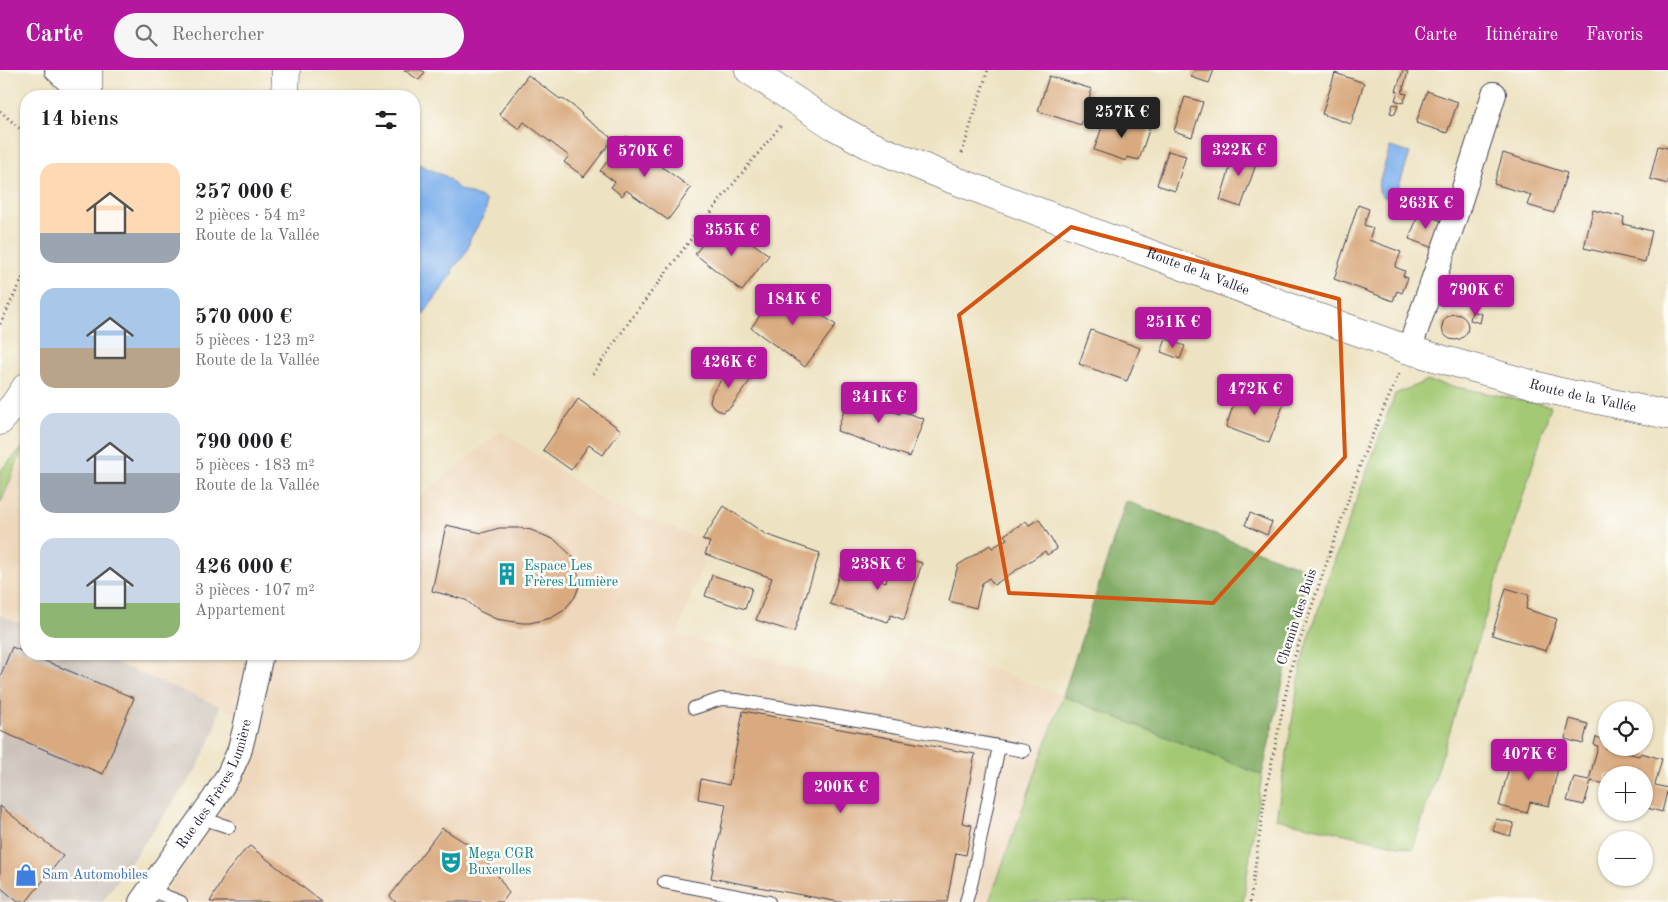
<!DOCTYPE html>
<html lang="fr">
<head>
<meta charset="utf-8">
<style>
  :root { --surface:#fff; --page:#f6f6f6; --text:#202124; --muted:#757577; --accent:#b5179e }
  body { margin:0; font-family:"Old Standard TT",serif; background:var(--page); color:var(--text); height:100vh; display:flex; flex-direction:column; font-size:19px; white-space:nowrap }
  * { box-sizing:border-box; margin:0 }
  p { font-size:16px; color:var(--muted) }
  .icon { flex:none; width:28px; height:28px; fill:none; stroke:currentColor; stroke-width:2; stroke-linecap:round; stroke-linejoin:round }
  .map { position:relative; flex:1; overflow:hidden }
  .sheet { position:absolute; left:20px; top:20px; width:400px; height:570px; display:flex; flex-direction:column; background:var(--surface); border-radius:20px; box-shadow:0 1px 4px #0004 }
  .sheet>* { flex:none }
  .fabs { position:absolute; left:1598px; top:631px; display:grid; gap:10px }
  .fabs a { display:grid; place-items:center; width:55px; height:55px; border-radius:50%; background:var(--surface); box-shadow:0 1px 4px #0004; font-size:25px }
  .price { position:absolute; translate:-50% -42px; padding:0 11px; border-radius:5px; background:var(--accent); color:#fff; font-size:16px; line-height:32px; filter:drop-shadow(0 1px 2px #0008) }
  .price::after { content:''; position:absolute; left:50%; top:30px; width:15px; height:11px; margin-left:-8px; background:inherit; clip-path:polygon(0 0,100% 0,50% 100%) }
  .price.selected { background:#222; color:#fff }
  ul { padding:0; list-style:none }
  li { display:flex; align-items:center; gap:15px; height:125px; padding:0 20px }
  li span { display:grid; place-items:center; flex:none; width:140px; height:100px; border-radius:15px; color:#555 }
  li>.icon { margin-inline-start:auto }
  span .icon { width:60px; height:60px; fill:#fffc; stroke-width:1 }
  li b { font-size:21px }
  h2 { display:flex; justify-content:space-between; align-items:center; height:60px; padding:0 20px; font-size:21px }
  header { display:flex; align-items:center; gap:30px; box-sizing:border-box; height:70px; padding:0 25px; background:var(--accent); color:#fff }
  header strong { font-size:24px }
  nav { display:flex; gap:28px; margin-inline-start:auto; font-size:18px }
  .search { width:350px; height:45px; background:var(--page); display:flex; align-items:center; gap:12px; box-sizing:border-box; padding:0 18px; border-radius:28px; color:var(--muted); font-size:19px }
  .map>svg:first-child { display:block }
  .built { fill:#eed7bb }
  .industrial { fill:#ccc2b9 }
  .green { fill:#a4c974; stroke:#637658 }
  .forest { fill:#83ad66; stroke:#526850 }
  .water { fill:#81b2ed; stroke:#526a94 }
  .building { fill:#d9aa7f }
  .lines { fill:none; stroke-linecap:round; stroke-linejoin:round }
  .lane-casing { stroke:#403f4f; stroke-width:14 }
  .street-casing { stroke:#403f4f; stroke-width:26 }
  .secondary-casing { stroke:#403f4f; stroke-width:29 }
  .path { stroke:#403f4f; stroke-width:3; stroke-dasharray:1 4; stroke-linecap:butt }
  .lane { stroke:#fff; stroke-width:12 }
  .street { stroke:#fff; stroke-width:24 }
  .secondary { stroke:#fff; stroke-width:28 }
  .marked { fill:none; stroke:#d45411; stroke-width:4; stroke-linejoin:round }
  .labels { text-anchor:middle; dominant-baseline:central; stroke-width:5; stroke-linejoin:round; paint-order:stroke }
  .street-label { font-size:14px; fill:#22223b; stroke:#fdfcf7 }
  .culture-label { font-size:14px; fill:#0d838f; stroke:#fdfcf7; text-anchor:start }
  .shop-label { font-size:14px; fill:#366cbe; stroke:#fdfcf7; text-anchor:start }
</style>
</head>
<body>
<header>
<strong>Carte</strong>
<div class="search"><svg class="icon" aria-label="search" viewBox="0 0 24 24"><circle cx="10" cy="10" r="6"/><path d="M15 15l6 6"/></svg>Rechercher</div>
<nav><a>Carte</a><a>Itinéraire</a><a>Favoris</a></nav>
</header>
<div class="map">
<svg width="1668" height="832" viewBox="0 0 1668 832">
  <rect width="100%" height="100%" fill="#fdfcf7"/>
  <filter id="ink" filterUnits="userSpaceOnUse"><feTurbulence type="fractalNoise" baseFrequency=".02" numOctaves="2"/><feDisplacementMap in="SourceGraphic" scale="10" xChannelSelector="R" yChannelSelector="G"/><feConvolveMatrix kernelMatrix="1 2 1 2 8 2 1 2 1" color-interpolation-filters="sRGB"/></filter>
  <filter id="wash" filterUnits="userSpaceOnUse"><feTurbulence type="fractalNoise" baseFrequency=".0096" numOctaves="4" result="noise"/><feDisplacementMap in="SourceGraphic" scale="20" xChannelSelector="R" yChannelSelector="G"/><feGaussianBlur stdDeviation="1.12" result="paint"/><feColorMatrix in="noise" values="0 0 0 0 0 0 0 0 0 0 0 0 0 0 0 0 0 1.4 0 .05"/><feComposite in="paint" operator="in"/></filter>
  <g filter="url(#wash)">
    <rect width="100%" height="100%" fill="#ede2c1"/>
    <!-- built -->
    <path class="built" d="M501,361L610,435L710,472L677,565L883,621L905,567L1063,626L989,832H159L241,714L262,656L220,636L93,584H414V431Z
      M26,372V556L0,545V433Z"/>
    <!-- industrial -->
    <path class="industrial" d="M0,545L26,556V584H93L220,636L214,663L195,702L102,832H0Z"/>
    <!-- green -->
    <path class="green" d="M1426,311L1551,336L1413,779L1276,749L1302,591L1328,508L1395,324Z
      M24,375L3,428L0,433V401Z
      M1063,626L1262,705L1243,832H989Z"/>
    <!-- forest -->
    <path class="forest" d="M1126,431L1308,500L1262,705L1063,626Z"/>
    <!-- water -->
    <path class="water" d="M1390,77L1410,83L1397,122L1388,128C1382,127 1378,123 1379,117L1378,116Z
      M414,92L447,107L459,119L486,130V140L485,143L470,169L468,178L462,189L453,198L452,205L414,257Z"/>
    <g id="blocks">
      <!-- building -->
      <path class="building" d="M404,0H421L425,2L419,10Z
        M1194,0H1214L1209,13L1191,7Z
        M1403,0L1408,2L1402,23L1407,24L1403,33L1395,30L1398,21H1396Z
        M1335,3L1364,13L1351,54L1322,44Z
        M528,5L560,29L561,28L572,35L582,44L581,45L613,69L584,107L564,92L569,86L524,52L519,59L499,44Z
        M1049,6L1092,19L1081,55L1038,41Z
        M1427,21L1458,32L1447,63L1416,53Z
        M1185,27L1203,32L1192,67L1174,61Z
        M1393,34L1398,35L1395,44L1390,43Z
        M1105,48L1125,54L1126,50L1150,57L1139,90L1127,87L1126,91L1094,80Z
        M626,66L664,94L662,97L691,118L668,150L626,120L622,126L611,117L615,112L600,101Z
        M1658,76L1668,78V114L1650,109Z
        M1236,78L1259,86L1241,137L1220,130Z
        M1168,81L1186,86L1175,121L1157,115Z
        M1503,83L1567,103L1554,143L1527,135L1531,125L1494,114Z
        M1358,135L1369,139L1364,155L1373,158L1369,170L1401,182L1395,197L1405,201L1403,206L1408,208L1402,223L1397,221L1393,231L1334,209Z
        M1593,140L1624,147L1623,154L1652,161L1645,192L1584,178Z
        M1419,143L1442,151L1433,178L1409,169Z
        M718,154L740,171L744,167L769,185L742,221L695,184Z
        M781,216L836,255L805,297L751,258Z
        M1472,241L1482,244L1480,253L1470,250Z
        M1442 257a13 13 0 1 1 26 0a13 13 0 1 1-26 0Z
        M1091,260L1140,278L1127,311L1079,294Z
        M1166,269L1185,276L1180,289L1161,282Z
        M732,295L751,309L731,337L723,342L715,339L710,332L712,323Z
        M852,318L883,329L880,337L900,344L901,341L924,349L910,387L837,361Z
        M1238,321L1258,330L1261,324L1284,333L1269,373L1226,357Z
        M578,329L621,360L603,385L589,375L571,400L543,380Z
        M724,436L765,464L820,483L794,562L756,550L772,508L705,484L710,472L702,470Z
        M1250,443L1272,452L1267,465L1245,455Z
        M1039,449L1057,479L1047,485L1045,481L994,515L989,508L982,513L976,538L949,531L958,495L990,475L992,478L1007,469L1004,465L1026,451L1029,455Z
        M446,455L482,463L499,458H520L531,460L555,470L572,486L576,494L579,510L578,519L575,527L563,541L551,548L530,553H522L496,549L479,541L466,530L432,521Z
        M895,485L922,493L904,550L891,545L888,552L830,534L841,498L886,512Z
        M712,505L752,518L745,539L705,526Z
        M1506,518L1529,525L1526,539L1557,549L1546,581L1492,565Z
        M12,577L134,628L103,704L0,661V607Z
        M743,641L975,684L962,753L972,755L966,785L956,783L947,832H839L711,808L726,734L698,729L701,709L729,715Z
        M1570,649L1588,654L1583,674L1565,669Z
        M1596,667L1606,670V678H1611V679L1639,686L1641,683L1662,689L1655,715L1668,718L1662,742L1644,737V705H1606V714L1591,711L1584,735L1567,731L1574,707L1589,710L1598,676L1594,675Z
        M1514,678L1531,683L1529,690L1540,693L1543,681L1561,686L1549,736L1530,732L1527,743L1499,736Z
        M0,736L63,786L26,832H18L0,817Z
        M1496,749L1514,753L1510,766L1493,761Z
        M442,758L469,775L495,801L509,823L502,832H395L390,826Z
        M250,776L322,832H210L226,803L245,780Z"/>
    </g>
  </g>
  <g filter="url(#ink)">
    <use href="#blocks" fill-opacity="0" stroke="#403f4f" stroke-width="1"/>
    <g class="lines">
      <defs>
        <path id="lane" d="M694,638L721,629L737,630L899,657L1024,681
          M201,748L229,757
          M664,812L769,832
          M150,820L181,832
          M966,832L972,811L999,676"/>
        <g id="street">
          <path d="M57,0L84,26"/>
          <path d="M1409,280L1453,153L1494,24"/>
          <path id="s1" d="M141,832L214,729L229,704L239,682L245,659L261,584"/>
        </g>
        <g id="secondary">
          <path d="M88,0V26"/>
          <path id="s2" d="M749,0L834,56L869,75L954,110L1167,190L1292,238L1409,280L1556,321L1668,345"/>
          <path d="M285,26L286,0"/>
          <path d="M0,351L14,335L26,317"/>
        </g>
      </defs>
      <!-- lane casing -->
      <use href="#lane" class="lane-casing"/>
      <!-- street casing -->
      <use href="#street" class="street-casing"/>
      <!-- secondary casing -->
      <use href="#secondary" class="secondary-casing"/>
      <!-- path -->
      <path class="path" d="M0,41L26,64
        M962,83L988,0
        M0,254L26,201
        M593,304L631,249L721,129L782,54
        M1250,832L1266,720L1292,594L1364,384L1399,304"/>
      <!-- lane -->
      <use href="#lane" class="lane"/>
      <!-- street -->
      <use href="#street" class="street"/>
      <!-- secondary -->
      <use href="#secondary" class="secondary"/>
    </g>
  </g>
  <!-- marked area -->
  <path class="marked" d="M1071,157L1339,229L1345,387L1213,533L1009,523L959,245Z"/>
  <!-- icons -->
  <defs>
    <symbol id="building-bare" viewBox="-9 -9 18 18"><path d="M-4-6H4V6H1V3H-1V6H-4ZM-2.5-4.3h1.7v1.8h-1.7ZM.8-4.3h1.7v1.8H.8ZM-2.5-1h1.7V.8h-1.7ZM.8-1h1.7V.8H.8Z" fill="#0f9aa8" stroke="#fdfcf7" stroke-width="2.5" paint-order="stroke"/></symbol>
    <symbol id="theatre-bare" viewBox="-9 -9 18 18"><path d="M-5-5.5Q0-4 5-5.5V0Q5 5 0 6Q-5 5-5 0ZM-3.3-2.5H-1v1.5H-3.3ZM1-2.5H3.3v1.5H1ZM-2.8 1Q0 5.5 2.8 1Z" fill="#0f9aa8" stroke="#fdfcf7" stroke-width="2.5" paint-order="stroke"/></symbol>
    <symbol id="shop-bare" viewBox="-9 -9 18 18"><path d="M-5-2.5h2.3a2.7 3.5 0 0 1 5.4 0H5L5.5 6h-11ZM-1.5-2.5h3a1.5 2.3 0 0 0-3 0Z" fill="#3f7fe0" stroke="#fdfcf7" stroke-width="2.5" paint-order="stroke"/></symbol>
  </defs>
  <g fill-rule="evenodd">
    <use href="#building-bare" x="491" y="488" width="32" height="32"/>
    <use href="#theatre-bare" x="435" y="776" width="32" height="32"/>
    <use href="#shop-bare" x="10" y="789" width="32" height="32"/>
  </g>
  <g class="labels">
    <!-- street labels -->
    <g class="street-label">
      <text stroke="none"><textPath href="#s2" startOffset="494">Route de la Vallée</textPath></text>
      <text stroke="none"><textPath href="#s2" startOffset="899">Route de la Vallée</textPath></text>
      <text transform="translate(1297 547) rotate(-72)">Chemin des Buis</text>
      <text stroke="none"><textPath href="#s1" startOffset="140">Rue des Frères Lumière</textPath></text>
    </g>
    <!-- culture labels -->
    <g class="culture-label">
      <text x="524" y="496">Espace Les<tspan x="524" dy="16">Frères Lumière</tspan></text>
      <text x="468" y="784">Mega CGR<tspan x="468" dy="16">Buxerolles</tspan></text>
    </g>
    <!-- shop labels -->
    <g class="shop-label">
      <text x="42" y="805">Sam Automobiles</text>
    </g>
  </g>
</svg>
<div class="fabs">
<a><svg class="icon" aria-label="locate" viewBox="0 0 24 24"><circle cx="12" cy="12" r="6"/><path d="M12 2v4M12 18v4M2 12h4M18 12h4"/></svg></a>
<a>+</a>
<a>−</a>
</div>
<b class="price selected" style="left:1122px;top:69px">257K €</b>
<b class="price" style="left:1239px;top:107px">322K €</b>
<b class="price" style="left:645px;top:108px">570K €</b>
<b class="price" style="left:1426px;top:160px">263K €</b>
<b class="price" style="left:732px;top:187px">355K €</b>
<b class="price" style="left:1476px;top:247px">790K €</b>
<b class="price" style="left:793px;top:256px">184K €</b>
<b class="price" style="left:1173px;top:279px">251K €</b>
<b class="price" style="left:729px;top:319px">426K €</b>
<b class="price" style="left:1255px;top:346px">472K €</b>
<b class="price" style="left:879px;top:354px">341K €</b>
<b class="price" style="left:878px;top:521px">238K €</b>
<b class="price" style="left:1529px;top:711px">407K €</b>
<b class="price" style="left:841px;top:744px">200K €</b>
<section class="sheet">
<h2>14 biens<svg class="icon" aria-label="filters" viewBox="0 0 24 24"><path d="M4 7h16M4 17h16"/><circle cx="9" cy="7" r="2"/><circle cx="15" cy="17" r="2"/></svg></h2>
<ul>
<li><span style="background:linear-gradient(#ffd9b3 70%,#9aa5b1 0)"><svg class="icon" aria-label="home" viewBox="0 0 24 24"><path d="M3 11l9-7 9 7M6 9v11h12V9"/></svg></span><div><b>257 000 €</b><p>2 pièces · 54 m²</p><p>Route de la Vallée</p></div></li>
<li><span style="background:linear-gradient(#a9c7e8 60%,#b9a48a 0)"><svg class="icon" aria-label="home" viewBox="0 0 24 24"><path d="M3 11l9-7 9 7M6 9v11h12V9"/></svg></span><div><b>570 000 €</b><p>5 pièces · 123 m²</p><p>Route de la Vallée</p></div></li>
<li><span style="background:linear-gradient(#c9d6e8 60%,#9aa5b1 0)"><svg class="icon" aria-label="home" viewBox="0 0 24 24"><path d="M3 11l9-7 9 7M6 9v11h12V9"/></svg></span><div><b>790 000 €</b><p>5 pièces · 183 m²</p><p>Route de la Vallée</p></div></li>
<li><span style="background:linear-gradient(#c9d6e8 65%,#8fb573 0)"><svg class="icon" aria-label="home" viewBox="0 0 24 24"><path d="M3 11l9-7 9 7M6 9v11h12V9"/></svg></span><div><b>426 000 €</b><p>3 pièces · 107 m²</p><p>Appartement</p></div></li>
</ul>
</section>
</div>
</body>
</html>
